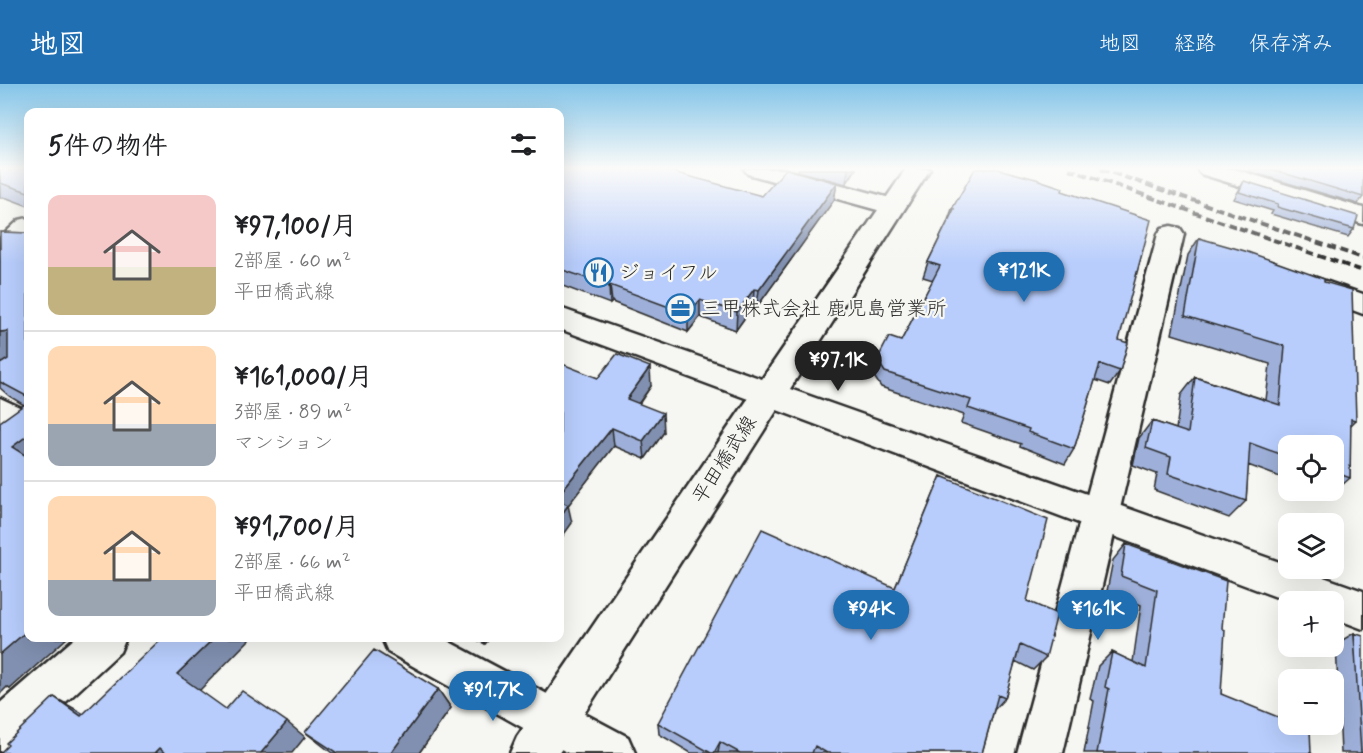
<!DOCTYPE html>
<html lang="ja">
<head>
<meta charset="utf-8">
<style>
  :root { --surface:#fff; --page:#f2f2f2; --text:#202124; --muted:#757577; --line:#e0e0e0; --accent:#1f6fb2 }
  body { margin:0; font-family:Mynerve,"Klee One",sans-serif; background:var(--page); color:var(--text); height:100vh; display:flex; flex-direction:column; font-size:22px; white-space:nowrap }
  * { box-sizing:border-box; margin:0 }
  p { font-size:20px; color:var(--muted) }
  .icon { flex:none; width:33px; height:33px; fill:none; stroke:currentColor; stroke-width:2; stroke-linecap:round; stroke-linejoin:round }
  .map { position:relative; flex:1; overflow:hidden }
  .side { position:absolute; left:24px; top:24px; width:540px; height:534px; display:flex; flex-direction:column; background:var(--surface); border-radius:12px; box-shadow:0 6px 24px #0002 }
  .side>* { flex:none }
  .tools { position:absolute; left:1278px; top:351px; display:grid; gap:12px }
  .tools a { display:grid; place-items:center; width:66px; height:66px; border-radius:12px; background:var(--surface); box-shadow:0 6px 24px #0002; font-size:30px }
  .price { position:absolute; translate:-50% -51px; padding:0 14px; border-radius:21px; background:var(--accent); color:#fff; font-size:20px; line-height:39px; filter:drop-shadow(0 2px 3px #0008) }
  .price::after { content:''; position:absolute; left:50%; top:36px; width:18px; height:14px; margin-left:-9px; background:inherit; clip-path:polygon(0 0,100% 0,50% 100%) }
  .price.selected { background:#222; color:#fff }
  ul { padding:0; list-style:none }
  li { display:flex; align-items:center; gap:18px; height:150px; padding:0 24px }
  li+li { border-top:2px solid var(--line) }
  li span { display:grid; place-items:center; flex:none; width:168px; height:120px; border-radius:12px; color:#555 }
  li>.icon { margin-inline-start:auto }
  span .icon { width:72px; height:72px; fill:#fffc; stroke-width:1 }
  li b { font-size:26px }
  h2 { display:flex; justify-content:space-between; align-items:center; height:72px; padding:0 24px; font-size:26px }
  header { display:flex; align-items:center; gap:36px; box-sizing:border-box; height:84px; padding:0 30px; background:var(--accent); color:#fff }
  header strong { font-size:28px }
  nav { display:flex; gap:33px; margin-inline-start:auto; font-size:21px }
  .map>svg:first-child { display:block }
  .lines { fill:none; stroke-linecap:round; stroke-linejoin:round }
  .minor-casing { stroke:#2b2b2b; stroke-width:5 }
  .tertiary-casing { stroke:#2b2b2b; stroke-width:5 }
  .minor { fill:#f6f6f2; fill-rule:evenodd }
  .tertiary { fill:#f6f6f2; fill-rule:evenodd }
  .rail { stroke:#2b2b2b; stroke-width:4; stroke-dasharray:8 4; stroke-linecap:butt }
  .wall { fill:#9eb0d9; stroke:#2b2b2b; stroke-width:1.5 }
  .shaded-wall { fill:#8190b0; stroke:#2b2b2b; stroke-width:1.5 }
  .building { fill:#b8cdfc; stroke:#2b2b2b; stroke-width:1.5 }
  .labels { text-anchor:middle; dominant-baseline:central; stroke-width:4.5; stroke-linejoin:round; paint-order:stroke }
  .poi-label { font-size:20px; fill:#2b2b2b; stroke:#f6f6f2; text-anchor:start }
  .street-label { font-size:20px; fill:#2b2b2b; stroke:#f6f6f2 }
</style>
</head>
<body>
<header>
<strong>地図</strong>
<nav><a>地図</a><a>経路</a><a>保存済み</a></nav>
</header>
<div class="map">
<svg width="1363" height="669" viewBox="0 0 1363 669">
  <rect width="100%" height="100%" fill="#f6f6f2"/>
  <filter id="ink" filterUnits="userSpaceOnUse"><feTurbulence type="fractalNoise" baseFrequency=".0167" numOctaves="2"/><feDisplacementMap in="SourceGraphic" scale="12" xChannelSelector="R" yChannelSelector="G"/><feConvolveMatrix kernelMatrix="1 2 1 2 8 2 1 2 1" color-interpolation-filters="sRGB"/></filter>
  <g filter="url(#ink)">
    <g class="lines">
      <defs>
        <path id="minor" d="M744,85H783L901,117L905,122L901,127L892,130L748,90Z
          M1197,85H1234L1363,124V140L1201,90Z
          M28,134V156L10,175L0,177V154L19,136Z
          M1171,142L1180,144L1184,150L1063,669H1017L1158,150L1162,144Z
          M1311,192L1363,210V230L1301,207L1297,201L1301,195Z
          M0,314L28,327V355L16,351L0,342Z
          M75,554H126L120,568L16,664L0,669V619Z
          M382,554H442L628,653L635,669H568L388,568Z"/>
        <path id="tertiary" d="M906,85H930L790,305L1288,481V484H1298L1363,507V545L1334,534V518H1290L777,326L559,669H510L517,653L748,315L560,245V224L762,295Z"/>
      </defs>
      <!-- minor casing -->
      <use href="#minor" class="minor-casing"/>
      <!-- tertiary casing -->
      <use href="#tertiary" class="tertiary-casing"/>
      <!-- minor -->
      <use href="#minor" class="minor"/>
      <!-- tertiary -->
      <use href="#tertiary" class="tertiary"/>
      <!-- rail -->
      <path class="rail" d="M1069,85L1363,187
        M1101,85L1363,174"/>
    </g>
    <!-- wall -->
    <path class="wall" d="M0,85H28V122L7,114H0Z
      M560,85L762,112L837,99L834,116L757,223L753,222L736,246L700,233L688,248L612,218L610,220L560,201Z
      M798,85H856L846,100L798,87Z
      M1249,85H1363V113L1358,120L1248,87Z
      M1244,97L1354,145L1348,153L1271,130L1273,127L1234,115Z
      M1062,107L1119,256L1120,287L1110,301L1095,296L1074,365L1065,380L1020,362L1021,360L961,339L964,331L881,303L873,291L877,276L901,257L933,196L923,193L928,178L947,139L952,125Z
      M0,148L28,149V554L10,605L7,603L24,321L9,312L0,304Z
      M1199,154L1324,198L1356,336L1350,342V394L1331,411L1318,406H1334V362H1288V396L1248,381L1246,417L1229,434L1154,406L1157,390L1133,381L1139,354L1152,337L1176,345L1181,311L1195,293L1266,316L1270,280L1172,250L1188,171Z
      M598,294L651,302L639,320L664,348L645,375L614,362L568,421Z
      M941,392L1027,517L1046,573L1033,586L1015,577L1005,614L994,626L982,669H691L659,650L658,639L895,504Z
      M1126,460L1222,544L1221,610L1311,669H1084L1094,617L1090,615L1098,582L1112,568L1133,578L1141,521L1107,507L1113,476Z
      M1354,549L1363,669H1341L1336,560Z
      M473,554H490L485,560Z
      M438,605L451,624L419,669H332L305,648Z"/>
    <!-- shaded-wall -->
    <path class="shaded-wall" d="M849,85H856L846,100L848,86Z
      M837,99L834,116L757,223L759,206Z
      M610,201L612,218L610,220L609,202Z
      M754,205L753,222L736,246L737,228Z
      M700,216V233L688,248V230Z
      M8,247L28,268L0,282V248Z
      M650,283L651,302L628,334L627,315Z
      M663,329L664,348L645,375L643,357Z
      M612,344L614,362L560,432V409Z
      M28,351V378L12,363Z
      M568,421L572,439L560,456V433Z
      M28,546V554H67L10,605L7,603L0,610V570Z
      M214,554H251L199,607L177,590Z
      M482,554H490L485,560Z
      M438,605L451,624L419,669H391Z
      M54,613L82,629L108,647L81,632Z
      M287,638L305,653L292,669H261Z
      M720,658L718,669H714Z
      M160,664L168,669H155Z"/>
    <!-- building -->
    <path class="building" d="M0,85H28V108L0,99Z
      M560,85H662L762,112L786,85L837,99L759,206L754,205L737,228L700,216L688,230L610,201L609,202L560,185Z
      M975,85H998L1036,95L1063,104L1062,107L1151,136L1119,256L1128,259L1120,287L1100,280L1074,365L1028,348L1029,345L968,324L971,316L885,288L877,276L889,253L901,257L940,182L928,178L954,125H952Z
      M1270,85H1363V113Z
      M1244,97L1358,132L1354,145L1277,123L1278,120L1239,108Z
      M0,148L28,149V313L0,298V280L8,275V247L0,248Z
      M1199,154L1245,167L1324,195V198L1352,206L1356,336L1351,335L1350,394L1334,388V362H1288V373L1250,359L1246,417L1168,390L1171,373L1146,364L1152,337L1188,349L1195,293L1280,321L1285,262L1185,232Z
      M617,270L650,283L627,315L663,329L643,357L612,344L560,409V279L598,294Z
      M28,318V351L12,363L28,373V546L0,570V338Z
      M941,392L1048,436L1027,517L1057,530L1046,573L1020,561L1005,614L998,611L982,669H827L815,662L812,669H740L720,658L714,669H711L658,639L762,445L895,504Z
      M560,417L568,421L560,433Z
      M1126,460L1226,497L1222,544L1225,546L1221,610L1288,637V640H1298L1310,645L1311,669H1097L1109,605L1105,603L1112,568L1146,584L1157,506L1121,492Z
      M1354,549L1363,552V669H1361Z
      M162,554H214L177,590L226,625L242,607L287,638L261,669H166L160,664L155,669H0L8,661L6,659L54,613L81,632Z
      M374,566L438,605L391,669H337L305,648Z"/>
  </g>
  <!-- sky -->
  <linearGradient id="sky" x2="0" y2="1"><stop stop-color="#83c4e8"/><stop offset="0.47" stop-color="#fbfbf9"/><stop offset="1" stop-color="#fbfbf9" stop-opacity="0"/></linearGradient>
  <rect width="1363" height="179" fill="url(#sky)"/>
  <!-- icons -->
  <defs>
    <symbol id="restaurant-ring" viewBox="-11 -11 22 22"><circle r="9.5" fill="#f6f6f2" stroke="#1f6fb2" stroke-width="1.5"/><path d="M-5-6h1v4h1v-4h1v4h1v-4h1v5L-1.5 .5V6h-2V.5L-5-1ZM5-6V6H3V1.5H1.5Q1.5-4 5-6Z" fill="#1f6fb2"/></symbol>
    <symbol id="office-ring" viewBox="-11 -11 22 22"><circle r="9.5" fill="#f6f6f2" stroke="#1f6fb2" stroke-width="1.5"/><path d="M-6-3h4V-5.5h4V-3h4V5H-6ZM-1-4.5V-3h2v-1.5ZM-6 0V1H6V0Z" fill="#1f6fb2"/></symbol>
  </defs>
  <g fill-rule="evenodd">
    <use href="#restaurant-ring" x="582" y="172" width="33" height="33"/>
    <use href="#office-ring" x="664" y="208" width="33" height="33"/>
  </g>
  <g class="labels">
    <!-- poi labels -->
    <g class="poi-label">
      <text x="619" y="189">ジョイフル</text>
      <text x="701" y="225">三甲株式会社 鹿児島営業所</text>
    </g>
    <!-- street labels -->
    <g class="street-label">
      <text transform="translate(725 376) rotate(-57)">平田橋武線</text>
    </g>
  </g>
</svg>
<div class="tools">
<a><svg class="icon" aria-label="locate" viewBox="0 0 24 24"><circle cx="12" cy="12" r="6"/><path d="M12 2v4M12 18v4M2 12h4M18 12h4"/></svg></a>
<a><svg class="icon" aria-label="layers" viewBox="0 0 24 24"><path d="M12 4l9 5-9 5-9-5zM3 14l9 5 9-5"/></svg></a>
<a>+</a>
<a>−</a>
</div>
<b class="price" style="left:1024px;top:219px">¥121K</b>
<b class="price selected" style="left:838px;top:308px">¥97.1K</b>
<b class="price" style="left:871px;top:557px">¥94K</b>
<b class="price" style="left:1098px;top:557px">¥161K</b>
<b class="price" style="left:493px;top:638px">¥91.7K</b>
<section class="side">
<h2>5件の物件<svg class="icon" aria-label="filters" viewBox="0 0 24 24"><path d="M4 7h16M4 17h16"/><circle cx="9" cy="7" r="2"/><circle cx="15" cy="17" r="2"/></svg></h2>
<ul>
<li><span style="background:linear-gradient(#f6c9c9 60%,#c2b280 0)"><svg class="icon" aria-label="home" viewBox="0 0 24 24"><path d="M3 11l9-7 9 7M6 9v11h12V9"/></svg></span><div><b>¥97,100/月</b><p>2部屋 · 60 m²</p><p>平田橋武線</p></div></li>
<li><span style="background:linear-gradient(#ffd9b3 65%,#9aa5b1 0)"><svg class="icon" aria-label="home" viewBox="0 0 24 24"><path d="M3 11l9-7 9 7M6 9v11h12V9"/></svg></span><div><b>¥161,000/月</b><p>3部屋 · 89 m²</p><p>マンション</p></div></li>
<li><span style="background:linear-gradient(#ffd9b3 70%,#9aa5b1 0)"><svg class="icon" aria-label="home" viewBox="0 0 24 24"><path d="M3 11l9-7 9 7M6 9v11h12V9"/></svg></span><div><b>¥91,700/月</b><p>2部屋 · 66 m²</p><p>平田橋武線</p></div></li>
</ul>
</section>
</div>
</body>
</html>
